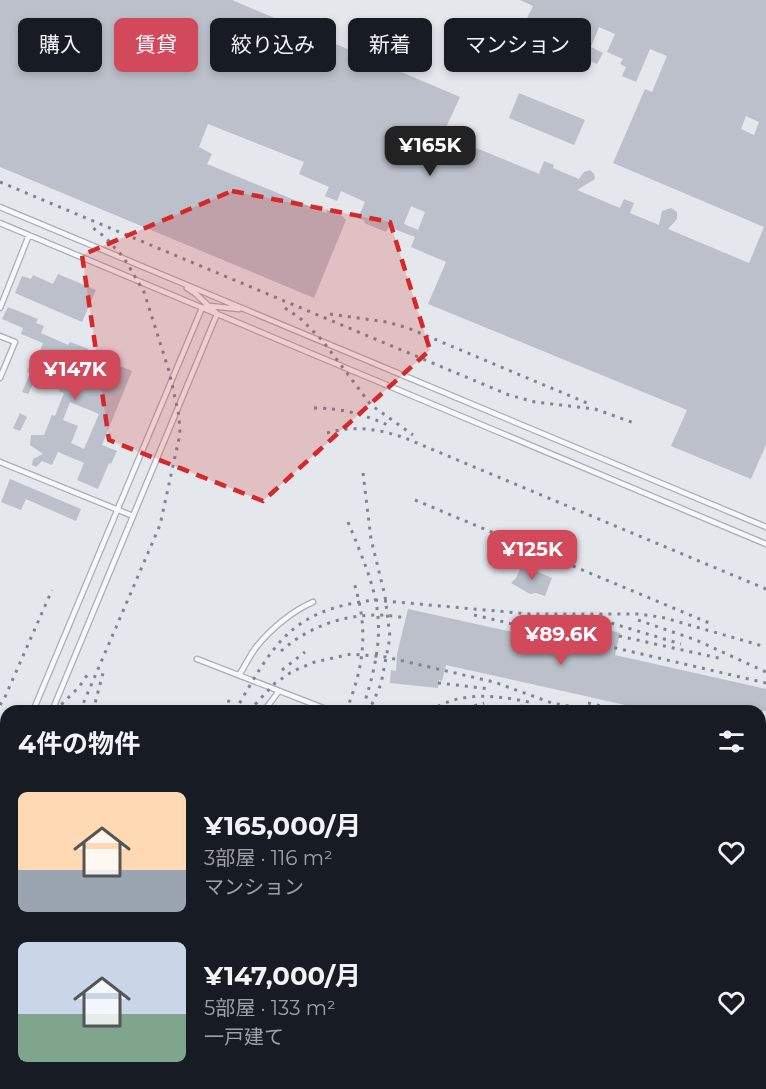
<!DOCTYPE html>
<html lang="ja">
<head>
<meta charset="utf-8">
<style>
  :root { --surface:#171b24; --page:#20242c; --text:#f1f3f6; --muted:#9ea1a6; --accent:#d1495b }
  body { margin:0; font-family:Montserrat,"Noto Sans JP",sans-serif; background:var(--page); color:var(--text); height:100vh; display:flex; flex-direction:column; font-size:22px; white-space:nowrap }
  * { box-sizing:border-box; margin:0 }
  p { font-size:20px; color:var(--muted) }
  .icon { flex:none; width:33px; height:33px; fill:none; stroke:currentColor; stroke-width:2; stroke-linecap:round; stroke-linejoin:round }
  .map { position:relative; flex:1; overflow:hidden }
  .details { position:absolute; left:0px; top:705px; width:766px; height:384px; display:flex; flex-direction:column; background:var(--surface); border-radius:18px 18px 0 0; box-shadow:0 3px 9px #0003 }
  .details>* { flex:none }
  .top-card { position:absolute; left:18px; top:18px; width:730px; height:54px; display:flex; gap:12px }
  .price { position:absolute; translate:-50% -51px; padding:0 14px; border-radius:12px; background:var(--accent); color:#fff; font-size:20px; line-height:39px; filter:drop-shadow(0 2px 3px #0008) }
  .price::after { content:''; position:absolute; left:50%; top:36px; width:18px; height:14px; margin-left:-9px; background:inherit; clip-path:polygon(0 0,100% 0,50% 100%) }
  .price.selected { background:#222; color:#fff }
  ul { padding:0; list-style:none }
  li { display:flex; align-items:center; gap:18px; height:150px; padding:0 18px }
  li span { display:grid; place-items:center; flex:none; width:168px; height:120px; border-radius:9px; color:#555 }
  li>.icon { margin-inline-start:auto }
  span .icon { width:72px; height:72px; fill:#fffc; stroke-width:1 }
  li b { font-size:26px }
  h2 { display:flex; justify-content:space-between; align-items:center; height:72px; padding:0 18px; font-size:26px }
  .tag { padding:0 21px; border-radius:9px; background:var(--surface); box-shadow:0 3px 9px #0003; font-size:21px; line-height:54px }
  .tag.selected { background:var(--accent); color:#fff }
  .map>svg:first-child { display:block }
  .building { fill:#bbc0ca; fill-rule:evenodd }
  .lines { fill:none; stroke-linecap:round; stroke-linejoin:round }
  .service-casing { stroke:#a9aeb7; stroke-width:7 }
  .service { stroke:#f7f8fa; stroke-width:4.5 }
  .rail { stroke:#7d8696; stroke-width:3; stroke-dasharray:3 6; stroke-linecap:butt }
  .marked { fill:#d62828; fill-opacity:0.2; stroke:#d62828; stroke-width:4.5; stroke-dasharray:12 8; stroke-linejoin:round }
</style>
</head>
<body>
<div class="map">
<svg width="766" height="1089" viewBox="0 0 766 1089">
  <rect width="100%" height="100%" fill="#e4e7ec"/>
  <!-- building -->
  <path class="building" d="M0,0H232L460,97L443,134L539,174L544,161L554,165L553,168L579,179L584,172L590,170L594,174L595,179L577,190L620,208L624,199L634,203L630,213L659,225L662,211L671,208L677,212V219L668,229L749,263L764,227L613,163L645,89L652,92L667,56L650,49L636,82L622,76L626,67L620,64L623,59L607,52L615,34L599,27L591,47L603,53L597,64L520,33L533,6L520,0H766V445L751,479L671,446L687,410L428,304L446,262L411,247L415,237L389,227L386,232L364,223L365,221L358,218L365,202L341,191L337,201L325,196L329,187L299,174L304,162L208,124L199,147L212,154L207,164L326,213L327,210L342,216L346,220L314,298L0,167ZM746,116L759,122L754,135L741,129ZM411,206L425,212L418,230L404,224Z
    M519,93L585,120L574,145L509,118Z
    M58,274L96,290L82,322L15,293L22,276L31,279L33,275L53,284Z
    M8,307L38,319L36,323L44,326L41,333L68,345L70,342L81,346L88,349L87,352L132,371L102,445L117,451L111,464L109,463L98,489L77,480L84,463L58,452L52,465L42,461L36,467L32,465L33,459L43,454L30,445L31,435H44L52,415L55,416L64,393L59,391L61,386L37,376L28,394L22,392L30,373L27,372L31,363L34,365L43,343L21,334L23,328L2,319ZM70,402L99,414L84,449L71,443L78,426L63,420Z
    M20,413L27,417L20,431L13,428Z
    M10,479L81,509L76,521L26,499L21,510L1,502Z
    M522,565L552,578L545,596L536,593L530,594L511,583L516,578Z
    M408,609L558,642L565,619L620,633L615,655L766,689V711H652L446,665L442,681L439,680L438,688L390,683L391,670L396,671L397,654Z"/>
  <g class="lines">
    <defs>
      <path id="service" d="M0,207L766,527
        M0,223L766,544
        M0,308L29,235
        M0,336L15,342L0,378
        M0,462L133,516
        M197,659L331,711
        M239,675C245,666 250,655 257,646C271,629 292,611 313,602
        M33,711L202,308L210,306L239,309
        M52,711L217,314L196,294L187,288
        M264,711L279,691
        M0,745L6,747
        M0,789L6,777
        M760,801L766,803
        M706,1083L721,1089
        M455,1089L458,1083"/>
    </defs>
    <!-- service casing -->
    <use href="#service" class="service-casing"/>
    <!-- service -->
    <use href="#service" class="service"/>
    <!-- rail -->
    <path class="rail" d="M0,182L509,395L535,402L595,409L637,424
      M285,308L301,319L322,340L371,405L413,435
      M330,314L387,322L408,328L587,403
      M314,408C343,408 366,415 392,427
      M327,433C353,425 380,429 405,438L766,589
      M363,473L371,539L385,596L390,637L381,684L369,711
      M415,500L714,625
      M348,522C378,595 390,622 365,701
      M474,615L766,683
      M594,618L681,644
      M638,620L696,640L766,672
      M619,636L723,659
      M281,651C315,621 361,609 406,618
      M282,670L305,652
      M438,683L491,689
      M588,703L624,711
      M0,705L5,697L52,590
      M55,711L79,687L90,671
      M80,711L160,525L180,434L179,416L169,371L144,292L124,258L105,237L89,225
      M93,711L103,673
      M225,711L231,695
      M235,711C274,644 290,610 374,600L530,614H640L665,618L766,647
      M249,711L274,684L293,671L315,662L351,654L386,657L494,682L552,703L596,711
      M346,711C364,667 369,630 354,583
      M430,711C460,691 495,695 529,702
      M457,711L484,703
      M475,711L489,708L526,706
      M0,740L6,737
      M760,748L766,750
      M760,763L766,765
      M0,863L6,856
      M0,884L6,880
      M0,897L6,894
      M366,1083L367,1089"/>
  </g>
  <!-- marked area -->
  <path class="marked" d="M232,191L390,222L430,350L263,501L109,440L82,255Z"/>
</svg>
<b class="price selected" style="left:430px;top:177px">¥165K</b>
<b class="price" style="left:75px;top:401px">¥147K</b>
<b class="price" style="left:532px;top:581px">¥125K</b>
<b class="price" style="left:561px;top:666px">¥89.6K</b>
<div class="top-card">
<a class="tag">購入</a>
<a class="tag selected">賃貸</a>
<a class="tag">絞り込み</a>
<a class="tag">新着</a>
<a class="tag">マンション</a>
</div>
<section class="details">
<h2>4件の物件<svg class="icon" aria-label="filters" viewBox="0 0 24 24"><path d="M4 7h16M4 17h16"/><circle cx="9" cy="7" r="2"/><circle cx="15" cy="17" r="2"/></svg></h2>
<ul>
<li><span style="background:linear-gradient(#ffd9b3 65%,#9aa5b1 0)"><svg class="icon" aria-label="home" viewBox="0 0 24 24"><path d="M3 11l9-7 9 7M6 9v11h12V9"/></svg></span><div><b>¥165,000/月</b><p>3部屋 · 116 m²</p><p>マンション</p></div><svg class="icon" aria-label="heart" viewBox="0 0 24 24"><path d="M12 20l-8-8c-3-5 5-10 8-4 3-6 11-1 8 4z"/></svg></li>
<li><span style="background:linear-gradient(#c9d6e8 60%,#7fa58c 0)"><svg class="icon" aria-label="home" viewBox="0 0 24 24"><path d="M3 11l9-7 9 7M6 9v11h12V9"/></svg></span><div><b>¥147,000/月</b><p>5部屋 · 133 m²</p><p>一戸建て</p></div><svg class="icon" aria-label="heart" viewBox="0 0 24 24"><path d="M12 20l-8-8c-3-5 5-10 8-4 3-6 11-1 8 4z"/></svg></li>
</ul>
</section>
</div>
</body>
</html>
